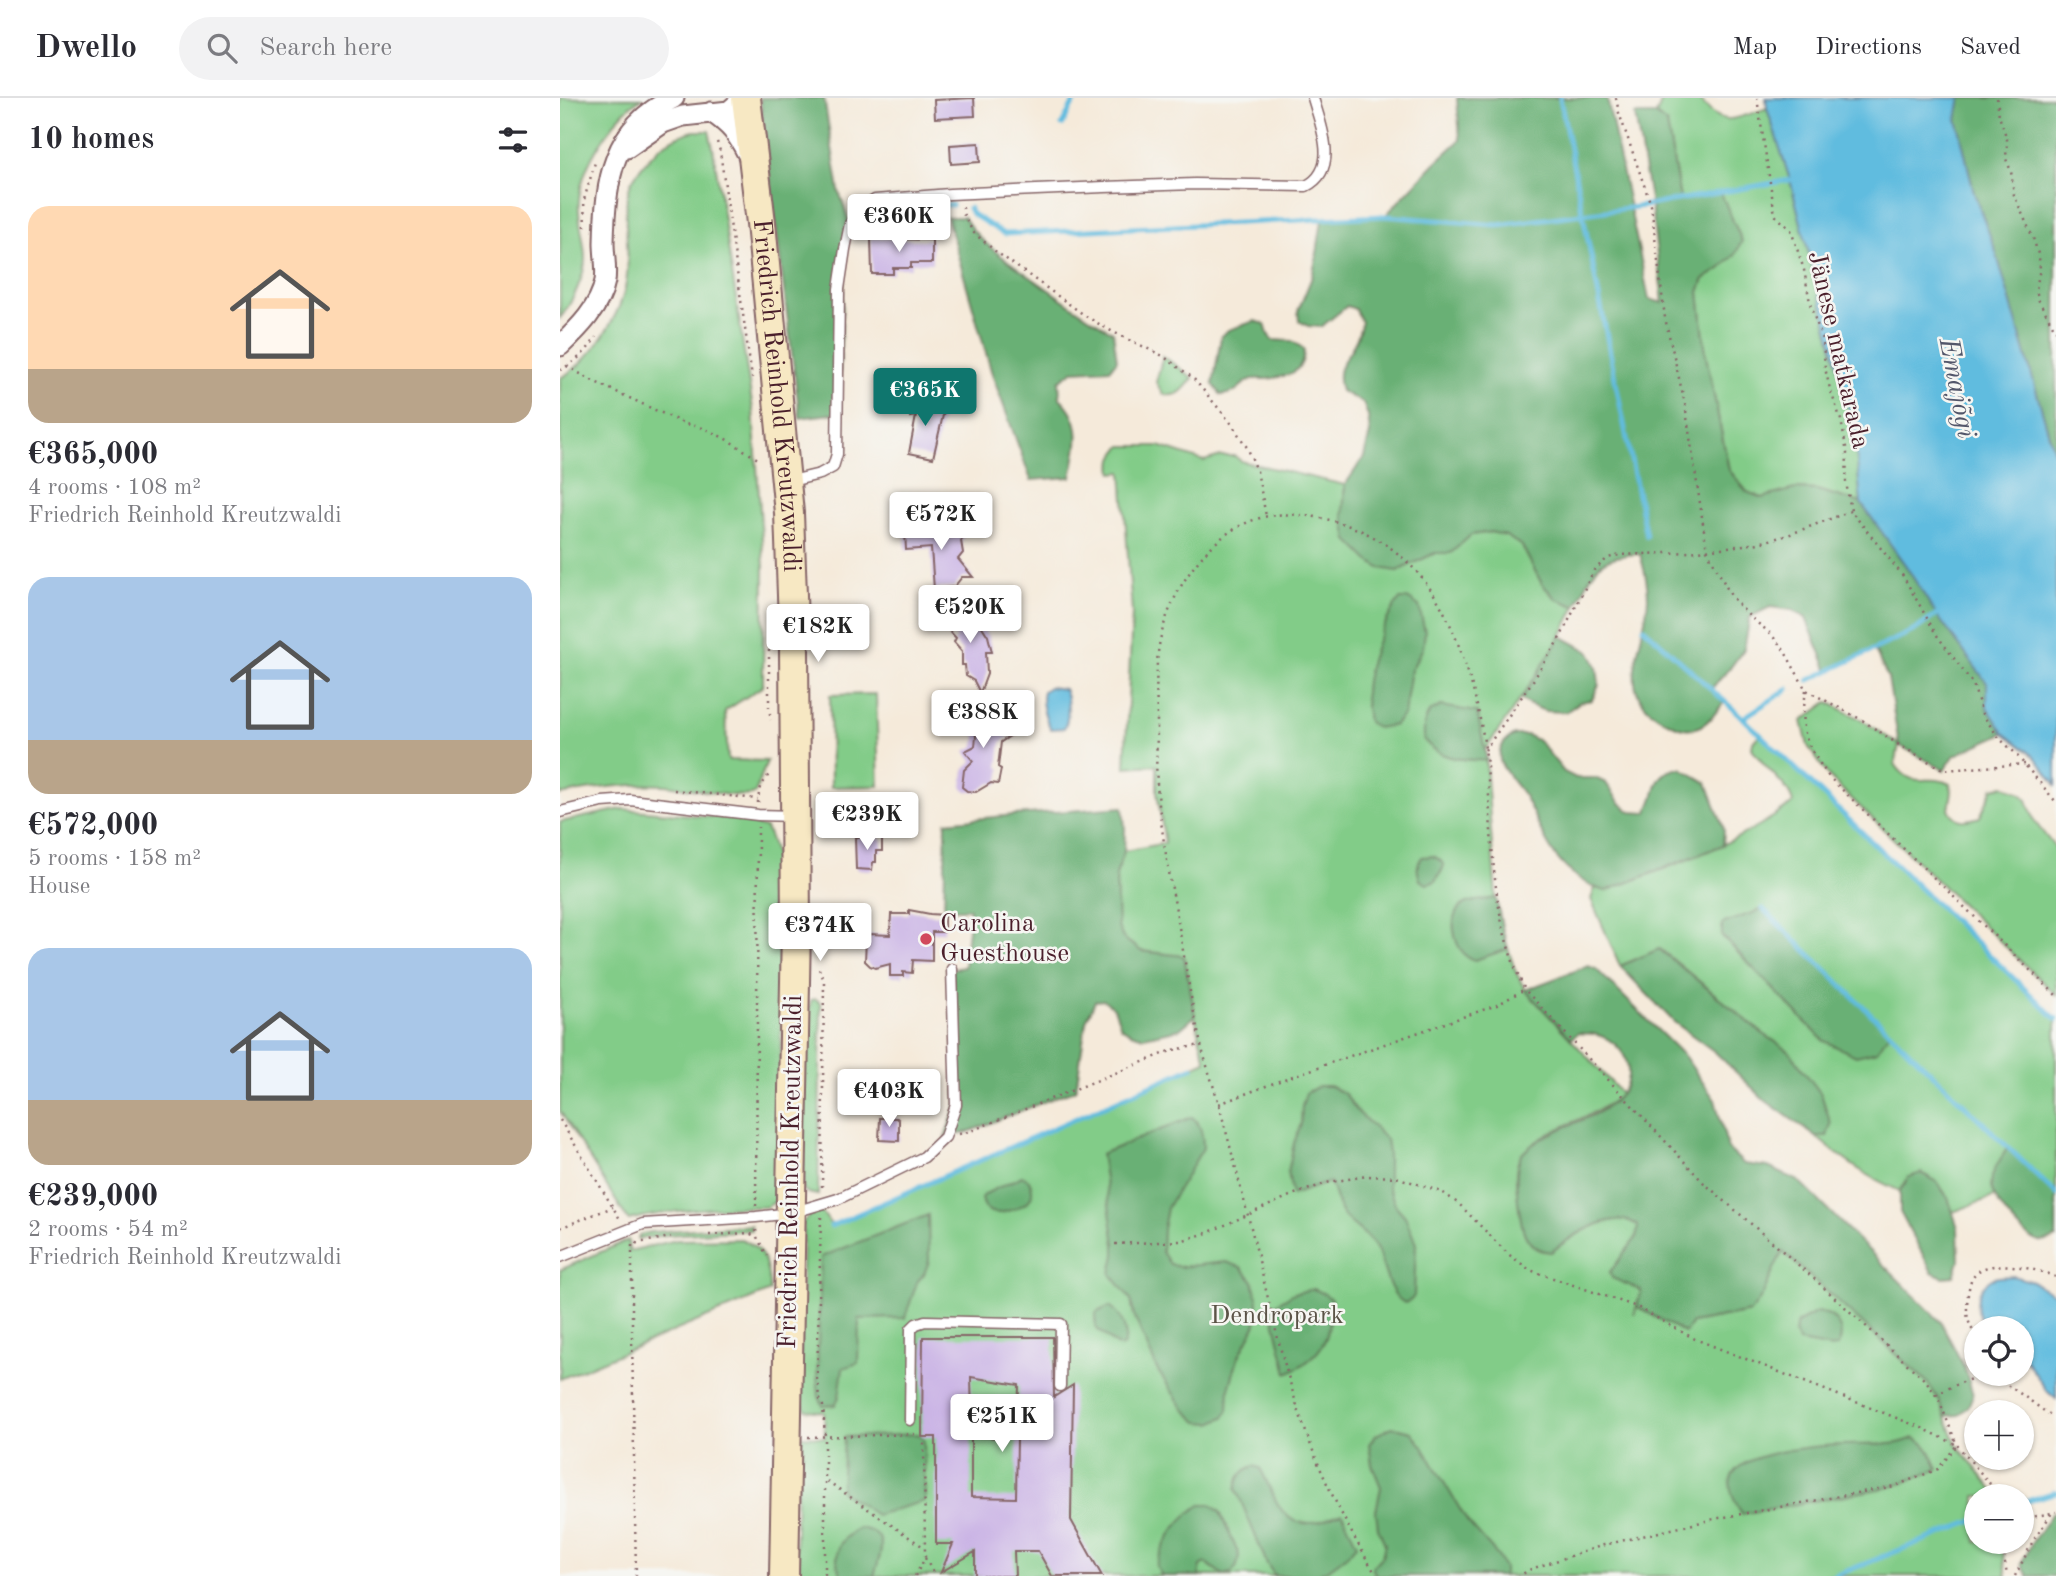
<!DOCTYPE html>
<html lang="en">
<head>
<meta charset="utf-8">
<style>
  :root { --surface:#fff; --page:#f2f2f3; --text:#2b2b33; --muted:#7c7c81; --line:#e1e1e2; --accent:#0f766e }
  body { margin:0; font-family:"Old Standard TT",serif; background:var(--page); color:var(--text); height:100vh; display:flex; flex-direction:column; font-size:26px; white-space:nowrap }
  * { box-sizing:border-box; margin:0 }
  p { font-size:23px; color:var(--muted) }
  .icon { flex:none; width:38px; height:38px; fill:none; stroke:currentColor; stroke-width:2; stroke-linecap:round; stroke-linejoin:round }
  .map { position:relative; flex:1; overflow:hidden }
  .panel { display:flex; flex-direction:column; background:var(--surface); width:560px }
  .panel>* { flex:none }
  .fabs { position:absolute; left:1404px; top:1218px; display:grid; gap:14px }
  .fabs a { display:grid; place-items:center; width:70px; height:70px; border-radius:50%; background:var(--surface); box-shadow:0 2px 5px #0004; font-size:35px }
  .price { position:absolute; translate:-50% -60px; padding:0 16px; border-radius:7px; background:#fff; color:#222; font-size:23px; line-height:46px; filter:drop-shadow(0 2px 4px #0008) }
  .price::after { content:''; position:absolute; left:50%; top:42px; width:21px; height:16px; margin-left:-10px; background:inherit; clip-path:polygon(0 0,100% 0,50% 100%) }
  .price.active { background:var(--accent); color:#fff }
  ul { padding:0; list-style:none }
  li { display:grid; align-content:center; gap:14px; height:371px; padding:0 28px }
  li span { display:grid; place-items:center; height:217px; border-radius:21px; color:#555 }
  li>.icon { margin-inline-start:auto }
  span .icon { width:126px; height:126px; fill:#fffc; stroke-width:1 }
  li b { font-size:30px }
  h2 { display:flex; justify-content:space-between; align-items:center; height:84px; padding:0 28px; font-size:30px }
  header { display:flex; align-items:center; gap:42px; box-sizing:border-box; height:98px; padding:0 35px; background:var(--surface); border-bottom:2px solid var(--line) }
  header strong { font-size:33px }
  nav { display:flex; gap:38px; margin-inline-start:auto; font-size:24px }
  .search { width:490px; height:63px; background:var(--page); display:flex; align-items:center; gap:18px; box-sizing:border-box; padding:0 24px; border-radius:38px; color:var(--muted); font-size:26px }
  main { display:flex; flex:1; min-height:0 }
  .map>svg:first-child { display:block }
  .green { fill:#82cc88; stroke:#66765a; stroke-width:2; fill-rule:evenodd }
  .forest { fill:#69b074; stroke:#5a6850; stroke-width:2 }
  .water { fill:#61bcdf; stroke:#566e85; stroke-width:2 }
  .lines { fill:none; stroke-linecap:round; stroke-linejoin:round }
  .stream { stroke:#61bcdf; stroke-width:5 }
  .building { fill:#cab4e5; fill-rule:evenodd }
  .lane-casing { stroke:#866668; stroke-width:13 }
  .street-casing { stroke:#866668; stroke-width:23 }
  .secondary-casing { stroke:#866668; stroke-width:32 }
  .path { stroke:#866668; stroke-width:2.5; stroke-dasharray:2 5; stroke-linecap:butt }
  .lane { stroke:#fff; stroke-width:10 }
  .street { stroke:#fff; stroke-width:19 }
  .secondary { stroke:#f7e8c3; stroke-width:28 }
  .poi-dot { fill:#d1495b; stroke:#f6f6f2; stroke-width:2.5 }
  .labels { text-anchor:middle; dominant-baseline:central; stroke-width:5; stroke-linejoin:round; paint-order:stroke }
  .street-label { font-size:26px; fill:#4a1f2b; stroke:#f6f6f2 }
  .poi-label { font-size:26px; fill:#4a1f2b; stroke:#f6f6f2; text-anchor:start }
  .park-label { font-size:26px; fill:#5b5347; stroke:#f6f6f2 }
  .water-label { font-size:28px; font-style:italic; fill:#52566a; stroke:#f6f6f2 }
</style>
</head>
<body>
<header>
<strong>Dwello</strong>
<div class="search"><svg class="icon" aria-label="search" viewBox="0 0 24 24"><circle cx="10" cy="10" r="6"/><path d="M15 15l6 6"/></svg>Search here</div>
<nav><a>Map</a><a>Directions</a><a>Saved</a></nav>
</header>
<main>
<section class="panel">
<h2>10 homes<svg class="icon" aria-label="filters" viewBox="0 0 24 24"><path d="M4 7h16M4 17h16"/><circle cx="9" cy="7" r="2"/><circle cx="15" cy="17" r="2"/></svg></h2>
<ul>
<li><span style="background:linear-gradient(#ffd9b3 75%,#b9a48a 0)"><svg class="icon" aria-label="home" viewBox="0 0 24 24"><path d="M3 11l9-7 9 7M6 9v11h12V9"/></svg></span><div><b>€365,000</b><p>4 rooms · 108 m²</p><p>Friedrich Reinhold Kreutzwaldi</p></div></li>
<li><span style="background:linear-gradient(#a9c7e8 75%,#b9a48a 0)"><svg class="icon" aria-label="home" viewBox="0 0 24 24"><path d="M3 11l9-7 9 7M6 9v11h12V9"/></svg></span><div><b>€572,000</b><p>5 rooms · 158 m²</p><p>House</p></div></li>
<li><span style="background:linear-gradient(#a9c7e8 70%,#b9a48a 0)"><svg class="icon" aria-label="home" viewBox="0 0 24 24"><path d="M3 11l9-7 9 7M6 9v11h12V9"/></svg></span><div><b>€239,000</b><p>2 rooms · 54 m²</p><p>Friedrich Reinhold Kreutzwaldi</p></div></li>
</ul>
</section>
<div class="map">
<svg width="1496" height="1478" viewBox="0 0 1496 1478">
  <rect width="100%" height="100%" fill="#f6f6f2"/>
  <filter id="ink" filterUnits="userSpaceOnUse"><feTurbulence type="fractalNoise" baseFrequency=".0143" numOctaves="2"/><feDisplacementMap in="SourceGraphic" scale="14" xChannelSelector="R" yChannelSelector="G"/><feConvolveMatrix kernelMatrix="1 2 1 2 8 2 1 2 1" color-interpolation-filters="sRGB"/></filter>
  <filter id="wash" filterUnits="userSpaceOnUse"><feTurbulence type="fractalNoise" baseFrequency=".00686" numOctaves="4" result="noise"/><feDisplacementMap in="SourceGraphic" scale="28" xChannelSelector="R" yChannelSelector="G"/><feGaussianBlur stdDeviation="1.57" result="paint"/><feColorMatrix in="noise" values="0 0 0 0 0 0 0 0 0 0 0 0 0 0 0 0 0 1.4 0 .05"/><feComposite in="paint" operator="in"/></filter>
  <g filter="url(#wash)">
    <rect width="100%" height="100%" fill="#f5eada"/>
    <!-- green -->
    <path class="green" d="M0,0H83C68,7 58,20 49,33C34,53 21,76 19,102C17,122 25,141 25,161C25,178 11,207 0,220Z
      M1103,0H1140C1144,9 1156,20 1167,21C1176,22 1198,13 1207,10L1230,82L1294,332L1301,405L1257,392L1235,391L1202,400L1187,394L1169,372L1146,258L1139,194L1144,181L1160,171L1120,102L1107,26L1096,17Z
      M134,33H149L153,50L193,312L204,469L203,588L165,613L168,662L207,663L195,695L192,697C163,700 133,689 104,687C69,685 34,690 0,697V280C30,265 61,217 66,185C72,153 60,118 70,87C73,79 80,71 85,65C100,47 111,39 134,33Z
      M603,258L633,280C624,291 618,301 603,296L596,284Z
      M562,348H599L644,363L661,358H675L681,363L785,387L783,417L837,473L875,455L891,454L911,437L931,434L946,438L962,448L982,486L996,501L1016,508L1001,538L974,581L925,652L936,800L943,834L955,872L965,892L1062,996C1033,1021 992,1027 964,1054C961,1057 958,1063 957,1068C953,1082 962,1135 972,1147C977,1153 984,1153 991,1154C1011,1139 1055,1109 1079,1128L1076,1140L1050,1174L1081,1193L1074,1217L1077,1209L1125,1235L1132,1225L1190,1214L1223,1153L1367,1284L1379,1302L1397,1347L1438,1398H1416V1444H1442L1447,1478H235L238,1338L265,1339L264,1314L246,1312L239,1301L243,1124L251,1116L262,1114L272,1128L646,963L639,938L624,859L581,853L563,840L557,829L556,777L564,753L605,745L597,694V667L565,669L572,515L562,374L553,375C551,362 553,357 562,348Z
      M316,596L319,688L271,689L270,597Z
      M1268,604L1302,622L1339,647L1335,666C1353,694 1368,674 1390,686L1392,693L1389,712C1399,726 1404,723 1420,719L1433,690L1444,688L1459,694L1467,702L1475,724L1496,751V897L1269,679L1248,648L1242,623Z
      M1200,636L1496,921V1096L1448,1050L1431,1089L1436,1098L1393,1114C1385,1092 1382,1086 1361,1076L1349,1079L1340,1093C1305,1078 1285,1063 1255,1038H1267L1229,953L1202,935L1100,851L1060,868L1031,801L1035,790L1046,793C1110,768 1178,747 1233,705C1229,686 1202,669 1192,650L1193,644ZM1203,811L1329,934L1264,943L1162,838Z
      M62,711L177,721L206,730C222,765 219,804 220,841C223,925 219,1009 217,1093L215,1104L206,1109C159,1109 114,1111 68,1122L0,1013V724Z
      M256,901L261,906L258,1097L248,1095L243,1091L244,947L251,902Z
      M191,1127V1132L106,1137L78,1141L79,1137L91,1134Z
      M181,1141C207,1151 207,1168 210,1193L0,1281V1172L68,1142L69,1153L117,1142Z"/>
    <!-- forest -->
    <path class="forest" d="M200,0H264L279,93L290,126L285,151L278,315L240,320Z
      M897,0H1047L1089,201L1103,205L1091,107L1075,17H1096L1107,26L1120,101L1161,95L1182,143L1175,157L1160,171L1144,181L1139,194L1146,258L1169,372L1187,394L1202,400L1235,391L1257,392L1301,405L1346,468L1376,516L1427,585V609L1444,635L1395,657L1384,672L1339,647L1328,580L1314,551L1268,573L1246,520L1232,512L1210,509L1190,519L1184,551L1170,570L1151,591L1165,603C1149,623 1140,639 1112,626C1047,597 1086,551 1088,499C1088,483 1084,471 1080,456C1034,458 1035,471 1016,508L996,501L982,486L962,448L946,438L931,434L911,437L891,455H875L837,473L820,470L808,462L788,442L783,417L785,387L804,359L810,335L808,318L803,305L781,293C773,266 788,262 797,240C799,235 800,229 802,224L795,211L787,208L761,229L748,228L739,223L738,213L752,179L756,161L762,122L825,118L874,66L900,42Z
      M1401,0H1496V361L1436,154L1414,95L1397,21Z
      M387,119H404C420,146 447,162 472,180C499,199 525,218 553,234L557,262L550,271L513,273L499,283L500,300C525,323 518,349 511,379L471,382L432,276Z
      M695,223L705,226L708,236L712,242L732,243L744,251C744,275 728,279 706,281C701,281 694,280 690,282C676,289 680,295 661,297L653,286L661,239L668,232Z
      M840,501H849L859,508L865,534L863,550L851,572L844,616L835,627L817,630L808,624C807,615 805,605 805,596C805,570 824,521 840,501Z
      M1001,538L1030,554L1037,569L1039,586L1032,602L1020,604L1006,614L985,613L968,606L961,601Z
      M881,608L917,614L927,663C901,661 882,663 864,642V626L869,614Z
      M955,637H967L979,643L1004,674L1016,680H1035L1046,685L1060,705L1071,714L1086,715C1100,695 1090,674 1121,670L1147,685L1164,731L1163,747L1046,793C1025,788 1002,770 991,751C980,734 974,715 964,698C958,688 942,672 940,662C938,650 945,641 955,637Z
      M563,709L565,731L564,753L556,777L558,829L563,840L581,853L624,858L635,918L620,931L584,939L571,935L561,929L554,910L544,902L535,903L526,923L516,991L408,1034L385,1039L396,1007L392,871L404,869L410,811H384L386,724L454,717Z
      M873,758C890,766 883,772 874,784L867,786L860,782C857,773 856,767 862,759Z
      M936,800L943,834L948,851L915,862C911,861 907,860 905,857C894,846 887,817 903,807C911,802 927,802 936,800Z
      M1203,811L1330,934L1317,953L1296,958L1264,943L1162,838V826Z
      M1099,851L1202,935L1229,953L1261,996L1271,1026L1267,1038H1255L1206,1003L1155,954L1114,924L1060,868Z
      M1028,868L1036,871L1125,959L1155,1002L1168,1051L1184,1066L1208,1069L1239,1083L1381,1224L1405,1271L1413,1297L1408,1309L1399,1317L1385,1318L1379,1302L1367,1284L1223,1154C1212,1170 1204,1202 1190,1214L1132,1225L1125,1235L1077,1209L1081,1192L1052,1180L1050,1174L1076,1140L1078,1128C1055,1109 1010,1139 991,1154C972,1151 964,1142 961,1122C958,1106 952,1067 963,1055C988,1028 1038,1024 1060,997C1064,993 1067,984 1068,978C1070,957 1054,940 1034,936C1029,935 1023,936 1018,935L1011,941L965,892Z
      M759,988H770L785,996L797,1013L826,1041L828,1055V1089L836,1108L845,1118L856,1146L854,1198L851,1202L845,1205C828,1198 824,1166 817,1152C808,1135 791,1128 782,1116C777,1107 774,1094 770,1084L732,1097L728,1074L734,1045L741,1026L742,1008L746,995Z
      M632,1019C641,1025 643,1039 643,1050L607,1110L603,1131L602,1154L610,1166L619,1169L666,1164L681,1169L693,1183L698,1204L696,1226L678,1260L669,1291L668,1312L664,1319L652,1325L638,1324L624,1311L598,1273L574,1218L571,1202L551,1176L555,1157V1146L541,1056Z
      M1448,1049L1496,1096V1140C1491,1142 1485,1144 1480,1144C1464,1141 1436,1106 1432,1091C1428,1076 1441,1061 1448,1049Z
      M1361,1075L1376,1083L1388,1100L1398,1130L1399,1163L1394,1178L1383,1179L1372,1174L1340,1114V1093L1349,1079Z
      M462,1078L469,1082C477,1099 469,1105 454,1111C447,1113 439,1117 431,1114C425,1112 423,1106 422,1100L425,1096Z
      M368,1117L369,1163L364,1176L357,1184L345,1220L299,1221L298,1265L283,1270L279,1299L275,1307L263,1308L259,1299L257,1279L261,1159Z
      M754,1191L763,1195L771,1201C772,1239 763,1259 727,1275L711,1209L734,1195Z
      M550,1208C561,1216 571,1237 562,1249L556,1247L536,1230L535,1219L537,1214Z
      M1257,1214C1261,1215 1265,1215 1269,1217C1280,1223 1284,1237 1278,1248L1272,1250L1239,1244L1234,1235L1237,1225Z
      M832,1329L852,1334L863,1349L907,1423L938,1458L944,1471V1478H817L812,1470L822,1459L825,1446L818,1430L816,1413L821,1389L812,1367L809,1346L816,1337Z
      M358,1336L364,1342L365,1403L316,1417L281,1393L284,1339Z
      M1354,1340C1369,1346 1372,1357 1378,1371L1335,1388L1182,1416C1176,1405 1168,1394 1171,1381C1176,1354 1256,1348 1279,1347C1298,1346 1319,1348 1338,1345C1343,1344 1349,1342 1354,1340Z
      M694,1368L700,1370C712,1390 719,1428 749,1425C760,1425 772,1418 782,1415L797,1447C784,1460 773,1470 756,1477C745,1478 727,1478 715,1478L707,1466L676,1391C678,1379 682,1372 694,1368Z
      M642,1406H650L660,1414L679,1457L677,1468L671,1476L663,1477L646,1465L641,1468L639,1478H602L596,1468C604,1443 619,1420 642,1406Z
      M1496,1414V1478H1468L1461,1466L1473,1443L1492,1415Z
      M299,1430C331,1435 321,1454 314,1478H281C272,1456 278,1441 299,1430Z"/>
    <!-- water -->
    <path class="water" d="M1206,0H1401L1397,21L1414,95L1436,154L1496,361V687L1475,659L1444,635L1427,609V585L1376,516L1346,468L1301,405L1294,332L1230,82L1207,10Z
      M489,589L504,591C509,600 509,622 504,630L491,631C485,621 480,604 483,593Z
      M1454,1178L1473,1184L1496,1197V1301L1487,1293L1461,1255V1230H1426C1415,1215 1412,1193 1432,1181C1438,1178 1447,1179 1454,1178Z"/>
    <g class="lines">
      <!-- stream -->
      <path class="stream" d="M1000,0L1086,438
        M502,27L516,0
        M409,110L412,116L444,136L825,118L938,127L1084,108L1230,82
        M312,114C335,102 367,107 392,107
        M1084,530L1183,620L1228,591
        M1249,582L1355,532L1382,513
        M1183,620L1496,921
        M1203,811L1496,1096
        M271,1128L633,969
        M1461,1405L1496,1394
        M1274,1478L1416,1422"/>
    </g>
    <g id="blocks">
      <!-- building -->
      <path class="building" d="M414,0L415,18L375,20L374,2Z
        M419,45L420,64L391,66L390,47Z
        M311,140L372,142V165H351V170H333V176H312Z
        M367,300V309L384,313L373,360L349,355L356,318L350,319L349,301Z
        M392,426V429L404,427L405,437L401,443L403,455L398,461L413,479H402L394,489L374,491L371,450L346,452L345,433L363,432V429Z
        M397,508L412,523L416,519L428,538L432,554H426L427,576L420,595L414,583L406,578L405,567H402V553L394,544L396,540L382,525Z
        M428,604L436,630L450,638L441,644L438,669L441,671L438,686L431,685L416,694L407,693L402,689L404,672L413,663L405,653L415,648L416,638L407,610Z
        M295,739L322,740V753H316V764H313L312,772L296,771Z
        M349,812L370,816L384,817V834H372V863L353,862L352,875L343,874V878H330V866L315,870L310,868L305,863L306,841H308L309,836L330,837L331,816H349Z
        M320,1020H337L339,1022V1043L319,1042Z
        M363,1239H493L494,1299L513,1287L511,1422L542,1478H492L478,1453H454L455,1478H415V1454L381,1474L393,1446H376V1339H362ZM411,1279L459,1287L458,1317L412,1318ZM411,1339L457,1340L456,1400L411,1399Z"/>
    </g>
  </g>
  <g filter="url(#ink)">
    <use href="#blocks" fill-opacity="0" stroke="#866668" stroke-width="2"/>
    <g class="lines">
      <defs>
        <path id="lane" d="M227,384L260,376L273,369L277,356L279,191L285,151L290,126L304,109L315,102L390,96L544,89L635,86L746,88C780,71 761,28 753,0
          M0,714L42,704L70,702L198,717L234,718
          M0,1159L83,1126L196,1119L231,1115L278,1101L364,1059L385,1039L396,1007L392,871
          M350,1322L351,1231L356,1226L365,1223L501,1226L500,1288"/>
        <path id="street" d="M151,14C171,27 178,37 188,57
          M67,50L103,25L123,18L169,13L184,0
          M0,248C19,230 40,209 45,183C47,171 44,157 44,145C45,84 52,28 114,0"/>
        <g id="secondary">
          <path id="s1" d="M186,0L201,125L229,415L234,552L236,830L224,1478"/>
        </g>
      </defs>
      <!-- lane casing -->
      <use href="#lane" class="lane-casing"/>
      <!-- street casing -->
      <use href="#street" class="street-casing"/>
      <!-- secondary casing -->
      <use href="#secondary" class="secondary-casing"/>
      <!-- path -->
      <path class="path" d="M1056,0L1059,15L1091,107L1105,220L1125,306L1147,452L1171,498L1190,519L1210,535L1224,552L1246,592L1302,622L1339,647L1384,672L1465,666
        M1197,0L1215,117L1231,132L1244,172L1251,210L1263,242L1265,270L1270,291L1281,322L1287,355L1286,384L1291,413L1343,478L1376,536L1413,586L1422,616L1439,640L1454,654L1496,704
        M1437,0L1439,18L1447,41L1446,61L1451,73L1454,97L1473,140L1479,159L1480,170L1476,192L1479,203L1496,233
        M157,44L160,53L192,280
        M403,109L404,119L414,135L435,153L527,219L553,234L603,258L633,280L671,325L688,351L697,373L706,418
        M25,129L24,102L36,61
        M7,268L31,282L125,326C153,330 177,348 201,363
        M0,272C14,265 28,253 36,239
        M209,531V610L211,622
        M1246,592C1240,637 1244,642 1269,679L1496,897
        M925,652L974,581L1001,538L1034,472L1048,460L1060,457L1130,454L1199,445L1228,437L1291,413
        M114,692L198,701
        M198,705C198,692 203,684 211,674
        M259,871L264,882L262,1091
        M659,1006L727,980L937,907L963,892
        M0,1022L60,1121
        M399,1036L408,1034L613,952L641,947
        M196,1108L198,729
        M261,1119L257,1281L259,1299L263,1308L265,1339V1478
        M0,1130L53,1109
        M196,1132L197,1139
        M149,1137L189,1135L197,1139L207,1158
        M555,1146L620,1143L647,1135L732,1097L770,1084L807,1078L836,1079L882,1094L899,1106L948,1156L970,1172L1077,1209L1135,1241L1362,1330L1397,1347L1378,1371L1335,1388L1154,1421L1044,1447L971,1471L959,1478
        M1416,1238C1406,1222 1406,1215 1408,1196C1409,1191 1410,1184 1412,1180C1425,1157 1477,1171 1496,1179
        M1376,1297C1423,1272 1429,1273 1472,1304C1480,1310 1487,1316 1496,1319
        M248,1339L358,1336
        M267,1383L365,1450
        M1461,1419H1472L1496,1414
        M1442,1444L1447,1478
        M365,1460L375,1478
        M76,1478L72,1239V1146L111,1139
        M355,1478L365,1460L364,1342
        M817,1478C789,1433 765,1386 747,1337C718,1257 703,1172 681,1091C674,1062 666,1034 659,1006C652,983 644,961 639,938C631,904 626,869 620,835C612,789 602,742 598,696C595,673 597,649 597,626C597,597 594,566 601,538C612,491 649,435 697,421C714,415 732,416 749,418C805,426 847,453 877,501C903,545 923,617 927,669C933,745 930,821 965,892L1144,1085L1250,1177L1367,1284L1379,1302L1397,1347L1436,1393L1438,1398
        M1455,1478L1473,1443L1492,1415"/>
      <!-- lane -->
      <use href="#lane" class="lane"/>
      <!-- street -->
      <use href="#street" class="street"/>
      <!-- secondary -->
      <use href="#secondary" class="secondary"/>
    </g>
  </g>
  <!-- markers -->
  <circle class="poi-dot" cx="366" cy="841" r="7"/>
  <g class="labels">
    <!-- street labels -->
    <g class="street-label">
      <text transform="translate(1278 252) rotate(77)">Jänese matkarada</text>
      <text stroke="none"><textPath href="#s1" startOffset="299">Friedrich Reinhold Kreutzwaldi</textPath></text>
      <text transform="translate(231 1074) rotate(-89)">Friedrich Reinhold Kreutzwaldi</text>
    </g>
    <!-- poi labels -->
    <g class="poi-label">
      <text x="380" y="826">Carolina<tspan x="380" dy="30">Guesthouse</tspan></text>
    </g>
    <!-- park labels -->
    <g class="park-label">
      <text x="717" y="1218">Dendropark</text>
    </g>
    <!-- water labels -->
    <g class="water-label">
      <text transform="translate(1396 290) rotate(79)">Emajõgi</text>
    </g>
  </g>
</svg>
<div class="fabs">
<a><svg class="icon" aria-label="locate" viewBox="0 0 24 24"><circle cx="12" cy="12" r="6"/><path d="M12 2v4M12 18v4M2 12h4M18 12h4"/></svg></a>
<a>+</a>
<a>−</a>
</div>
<b class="price" style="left:339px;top:156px">€360K</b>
<b class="price active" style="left:365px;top:330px">€365K</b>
<b class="price" style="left:381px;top:454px">€572K</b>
<b class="price" style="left:410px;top:547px">€520K</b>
<b class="price" style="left:258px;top:566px">€182K</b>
<b class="price" style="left:423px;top:652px">€388K</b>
<b class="price" style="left:307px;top:754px">€239K</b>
<b class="price" style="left:260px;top:865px">€374K</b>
<b class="price" style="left:329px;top:1031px">€403K</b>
<b class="price" style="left:442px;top:1356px">€251K</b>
</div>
</main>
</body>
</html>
